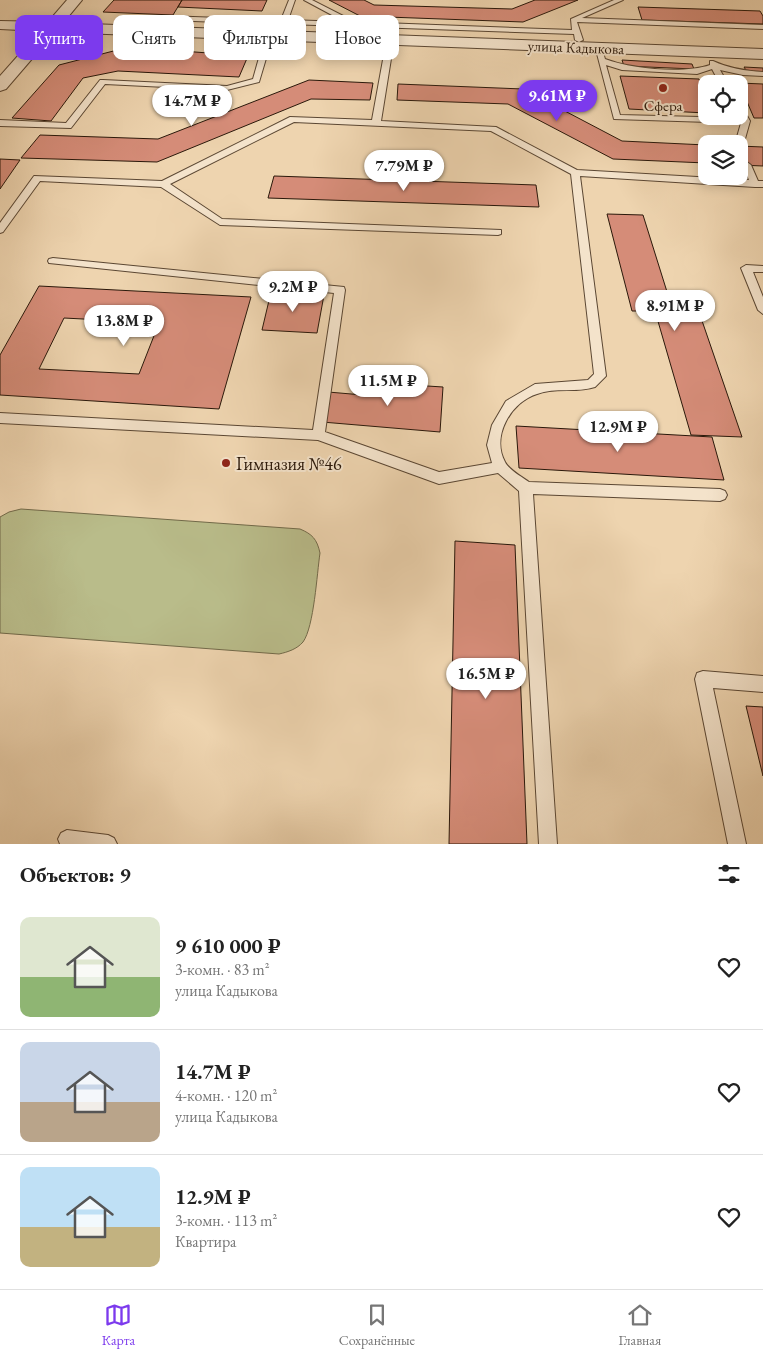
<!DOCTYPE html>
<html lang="ru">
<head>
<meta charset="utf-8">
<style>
  :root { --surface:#fff; --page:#f2f2f2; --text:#222; --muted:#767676; --line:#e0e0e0; --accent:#7c3aed }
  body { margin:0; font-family:"EB Garamond",serif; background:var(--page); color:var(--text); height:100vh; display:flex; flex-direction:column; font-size:19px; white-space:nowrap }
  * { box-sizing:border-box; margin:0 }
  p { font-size:16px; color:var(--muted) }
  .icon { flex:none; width:28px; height:28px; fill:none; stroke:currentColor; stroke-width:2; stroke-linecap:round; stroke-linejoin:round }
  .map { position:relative; height:844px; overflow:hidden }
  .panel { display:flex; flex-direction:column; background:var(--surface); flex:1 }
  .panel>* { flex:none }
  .guide { position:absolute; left:15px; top:15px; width:500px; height:45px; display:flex; gap:10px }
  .controls { position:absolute; left:698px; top:75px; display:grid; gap:10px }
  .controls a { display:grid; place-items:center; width:50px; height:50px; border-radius:10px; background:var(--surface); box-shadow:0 2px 12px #0003; font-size:25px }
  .price { position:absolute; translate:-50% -42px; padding:0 11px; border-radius:18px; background:#fff; color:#222; font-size:16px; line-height:32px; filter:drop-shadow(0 1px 2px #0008) }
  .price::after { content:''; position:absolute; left:50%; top:30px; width:15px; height:11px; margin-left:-8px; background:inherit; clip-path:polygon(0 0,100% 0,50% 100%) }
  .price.selected { background:var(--accent); color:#fff }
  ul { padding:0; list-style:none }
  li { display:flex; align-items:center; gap:15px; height:125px; padding:0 20px }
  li+li { border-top:1px solid var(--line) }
  li span { display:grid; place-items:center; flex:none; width:140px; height:100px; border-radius:10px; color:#555 }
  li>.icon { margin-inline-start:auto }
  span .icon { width:60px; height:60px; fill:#fffc; stroke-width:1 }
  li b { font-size:21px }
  h2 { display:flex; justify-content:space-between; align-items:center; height:60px; padding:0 20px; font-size:21px }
  .chip { padding:0 18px; border-radius:10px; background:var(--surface); box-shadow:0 2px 12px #0003; font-size:18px; line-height:45px }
  .chip.selected { background:var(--accent); color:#fff }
  .tabs { display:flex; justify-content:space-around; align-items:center; height:70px; border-top:1px solid var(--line); background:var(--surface); font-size:14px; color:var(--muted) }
  .tabs a { display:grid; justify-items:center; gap:2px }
  .tabs .selected { color:var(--accent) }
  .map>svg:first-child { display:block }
  .green { fill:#b9bc8a; stroke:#726a4a }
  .building { fill:#d58c78; stroke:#2a180a; fill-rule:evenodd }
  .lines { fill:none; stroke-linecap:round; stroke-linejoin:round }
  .service-casing { stroke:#5b4733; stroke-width:2 }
  .minor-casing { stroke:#5b4733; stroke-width:2 }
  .service { fill:#f4e3cb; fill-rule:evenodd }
  .minor { fill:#f4e3cb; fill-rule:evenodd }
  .poi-dot { fill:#8f2418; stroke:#f4e3cb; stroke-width:2 }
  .labels { text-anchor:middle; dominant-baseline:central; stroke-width:4; stroke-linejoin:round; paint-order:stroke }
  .far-street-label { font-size:15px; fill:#2a180a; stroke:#f4e3cb }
  .far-poi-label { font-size:15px; fill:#2a180a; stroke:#f4e3cb }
  .poi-label { font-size:18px; fill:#2a180a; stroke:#f4e3cb; text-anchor:start }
</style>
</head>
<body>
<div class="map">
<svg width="763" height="844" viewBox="0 0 763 844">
  <rect width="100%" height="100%" fill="#eed4af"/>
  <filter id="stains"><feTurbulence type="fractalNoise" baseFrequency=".004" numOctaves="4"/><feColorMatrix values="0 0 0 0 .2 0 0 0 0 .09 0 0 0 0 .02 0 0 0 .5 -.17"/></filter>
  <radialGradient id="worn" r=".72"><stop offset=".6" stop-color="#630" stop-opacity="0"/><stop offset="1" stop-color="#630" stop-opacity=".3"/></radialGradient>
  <!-- green -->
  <path class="green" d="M21,509L300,529C312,534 317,539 320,553C317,573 314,627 303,642C297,649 288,652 279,654L0,633V517L9,512Z"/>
  <!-- building -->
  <path class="building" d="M114,0H182L173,15L103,12Z
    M182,0H267L262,11L178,7Z
    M329,0H364L374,5L512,9L535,0H578L523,22L360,16Z
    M638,7L760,11L763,16V24L642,20Z
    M129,47L248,56L239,77L118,71L83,78L51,121L12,118L59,65Z
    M622,60L692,64L694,69L624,66Z
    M744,67L763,68V72H747Z
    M620,76L699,79L706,97V113L629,109Z
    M309,80L373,83L370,100L311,99L157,162L21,158L40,135L158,139Z
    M739,83L763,84V118H754Z
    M398,84L523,89L622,141L706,145V163L613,159L508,104L397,100Z
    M739,146L763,147V166L739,165Z
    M0,159L20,160L0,189Z
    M274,176L536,185L539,207L268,198Z
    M607,214L643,215L673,311L699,312L742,437L691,435L655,311H632Z
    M39,286L251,297L219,409L0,395V355ZM64,318L159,323L139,374L39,369Z
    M271,292L324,295L317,333L262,330Z
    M365,382L443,387L440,432L322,422L328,392L363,395Z
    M516,426L712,437L724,480L519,468Z
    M455,541L515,545L527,844H449Z
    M746,706L763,707V776Z"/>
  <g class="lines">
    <defs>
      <path id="service" d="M289,0H295L288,20L345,22L304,0H312L355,22L572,30L571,19L614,0H623L582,18L763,25V29L577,22L583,40L579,42L575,40L574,34L287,24L284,29L282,30L278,28L280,24L165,20L162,18L165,16L281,20Z
        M266,33L273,35L259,82L227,90L105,84L71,128L0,126V120L66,123L100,80H103L227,86L253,79Z
        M387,38L394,40L381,121L496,127L577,170L749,180L743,165L747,162L751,165L758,181H763V187H755L580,176L606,376L595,387C577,393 555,387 537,394C511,402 491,436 505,462C509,470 522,477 529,482L720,489L725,491L727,495L725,499L720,501L533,494L557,844H539L519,491L498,473L439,484L318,440L0,423V413L313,430L334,293L49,263L48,261L49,259L53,258L344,287L345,290L325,432L439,472L492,463L487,445L492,425L506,401L535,384L588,380L594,374L571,174L491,131L294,122L170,184L222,219L501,230V234L498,235L220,225L161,187L40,181L3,232L0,233V223L34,176L162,181L290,117L372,120Z
        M595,46H601L605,59C631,69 684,74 710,65V61H713C728,68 745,71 763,72V76L743,75L720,70L728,84H720L712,69L697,74L622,70L606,65L620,115L740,118L739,107H742L750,121L743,146L739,149V144H735L741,123L614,119Z
        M746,265L763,266V272H753L763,297V314L758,310L741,268Z
        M703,671L763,676V692L713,688L746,844H728L695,679L697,673Z
        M67,830L108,835L114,838L117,844H60L58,839L61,833Z"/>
      <path id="minor" d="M67,0H82L63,23L763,49V59L55,32L6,89L0,91V76L40,31L0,29V21L48,22Z"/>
    </defs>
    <!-- service casing -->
    <use href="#service" class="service-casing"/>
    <!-- minor casing -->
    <use href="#minor" class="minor-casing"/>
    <!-- service -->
    <use href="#service" class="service"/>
    <!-- minor -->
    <use href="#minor" class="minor"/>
  </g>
  <!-- markers -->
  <g class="poi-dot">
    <circle cx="663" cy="88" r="5"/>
    <circle cx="226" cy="463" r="5"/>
  </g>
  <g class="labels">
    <!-- far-street labels -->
    <g class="far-street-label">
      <text transform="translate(576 47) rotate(2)">улица Кадыкова</text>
    </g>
    <!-- far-poi labels -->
    <g class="far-poi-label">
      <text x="663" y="105">Сфера</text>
    </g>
    <!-- poi labels -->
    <g class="poi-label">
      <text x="236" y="463">Гимназия №46</text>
    </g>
  </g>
  <rect width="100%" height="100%" filter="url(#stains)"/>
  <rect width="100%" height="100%" fill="url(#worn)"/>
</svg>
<div class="controls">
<a><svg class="icon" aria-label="locate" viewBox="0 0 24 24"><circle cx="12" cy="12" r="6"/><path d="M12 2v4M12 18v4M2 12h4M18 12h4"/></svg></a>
<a><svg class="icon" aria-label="layers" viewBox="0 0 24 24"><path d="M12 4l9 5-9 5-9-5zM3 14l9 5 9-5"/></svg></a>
</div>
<b class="price selected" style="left:557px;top:122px">9.61M ₽</b>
<b class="price" style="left:192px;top:127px">14.7M ₽</b>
<b class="price" style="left:404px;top:192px">7.79M ₽</b>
<b class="price" style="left:293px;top:313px">9.2M ₽</b>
<b class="price" style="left:675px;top:332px">8.91M ₽</b>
<b class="price" style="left:124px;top:347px">13.8M ₽</b>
<b class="price" style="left:388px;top:407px">11.5M ₽</b>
<b class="price" style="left:618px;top:453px">12.9M ₽</b>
<b class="price" style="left:486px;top:700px">16.5M ₽</b>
<div class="guide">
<a class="chip selected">Купить</a>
<a class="chip">Снять</a>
<a class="chip">Фильтры</a>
<a class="chip">Новое</a>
</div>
</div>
<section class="panel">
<h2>Объектов: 9<svg class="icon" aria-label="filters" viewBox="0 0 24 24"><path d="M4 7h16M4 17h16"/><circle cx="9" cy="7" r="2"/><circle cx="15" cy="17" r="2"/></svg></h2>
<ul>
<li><span style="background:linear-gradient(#dfe7d0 60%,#8fb573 0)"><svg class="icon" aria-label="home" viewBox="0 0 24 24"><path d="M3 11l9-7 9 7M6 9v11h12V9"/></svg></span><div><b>9 610 000 ₽</b><p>3-комн. · 83 m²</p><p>улица Кадыкова</p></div><svg class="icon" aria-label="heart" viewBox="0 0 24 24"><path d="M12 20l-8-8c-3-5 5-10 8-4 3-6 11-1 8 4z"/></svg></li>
<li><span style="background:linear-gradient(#c9d6e8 60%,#b9a48a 0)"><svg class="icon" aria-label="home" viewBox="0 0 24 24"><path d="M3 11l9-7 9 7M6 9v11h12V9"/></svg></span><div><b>14.7M ₽</b><p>4-комн. · 120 m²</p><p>улица Кадыкова</p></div><svg class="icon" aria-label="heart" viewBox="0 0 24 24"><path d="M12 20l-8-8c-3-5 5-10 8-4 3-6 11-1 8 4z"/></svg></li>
<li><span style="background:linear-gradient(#bfe0f5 60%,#c2b280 0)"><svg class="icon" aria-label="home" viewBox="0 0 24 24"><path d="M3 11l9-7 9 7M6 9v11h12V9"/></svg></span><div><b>12.9M ₽</b><p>3-комн. · 113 m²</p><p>Квартира</p></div><svg class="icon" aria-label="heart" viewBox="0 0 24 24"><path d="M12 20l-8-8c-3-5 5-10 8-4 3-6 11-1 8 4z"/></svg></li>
</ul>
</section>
<nav class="tabs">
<a class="selected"><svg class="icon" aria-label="map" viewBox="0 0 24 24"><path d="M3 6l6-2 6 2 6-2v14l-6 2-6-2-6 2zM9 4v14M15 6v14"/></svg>Карта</a>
<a><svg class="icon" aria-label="saved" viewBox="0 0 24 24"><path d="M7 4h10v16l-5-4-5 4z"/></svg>Сохранённые</a>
<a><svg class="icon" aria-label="home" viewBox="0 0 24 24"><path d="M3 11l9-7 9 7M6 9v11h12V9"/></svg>Главная</a>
</nav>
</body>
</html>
